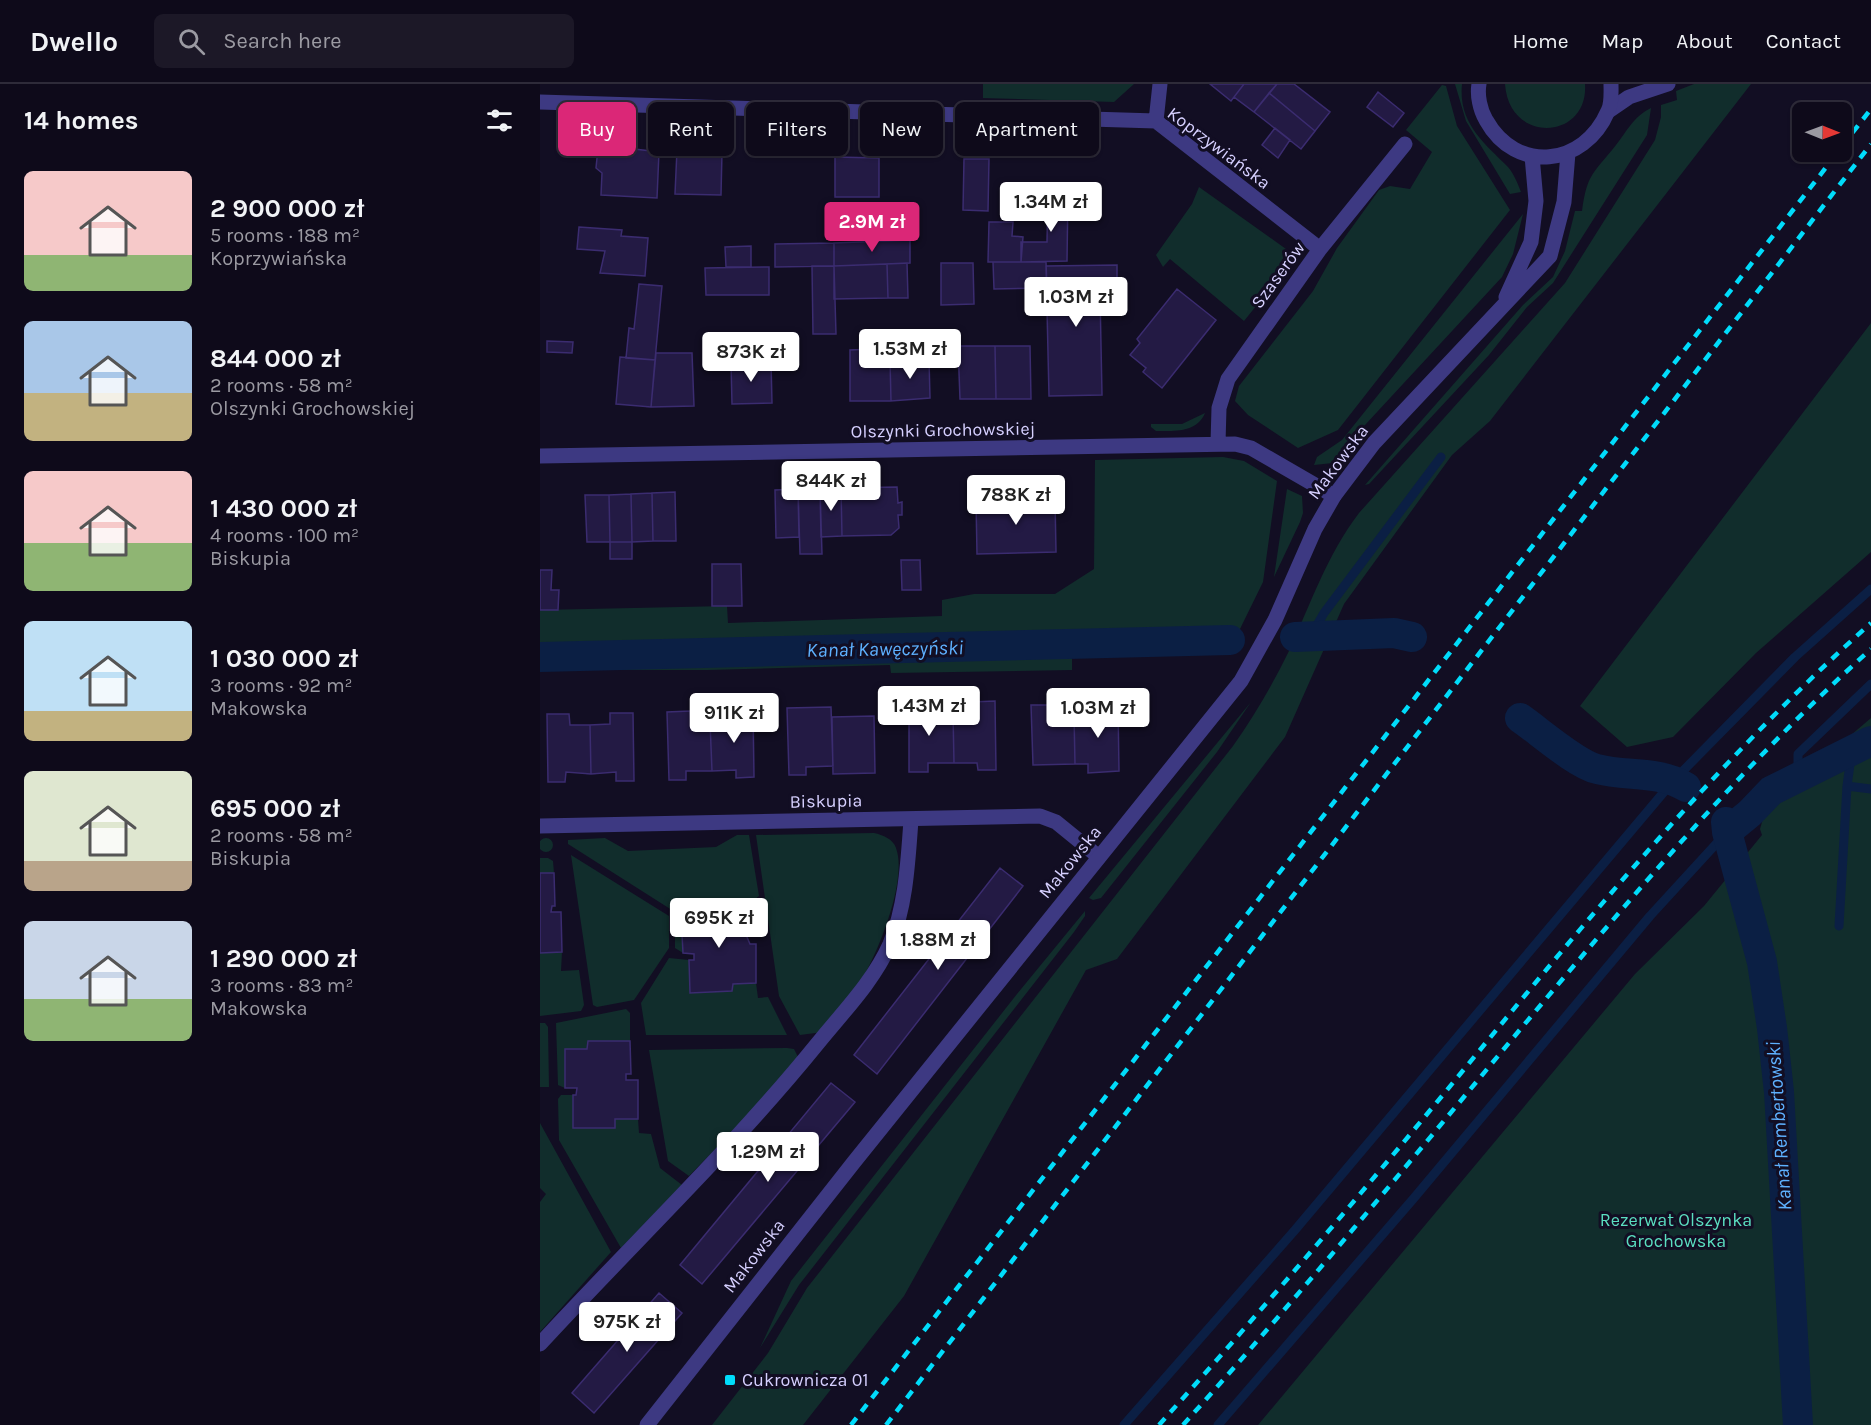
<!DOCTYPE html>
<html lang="en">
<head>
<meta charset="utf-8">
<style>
  :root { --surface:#0e0a1a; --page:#1c1827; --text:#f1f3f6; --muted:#9b9aa2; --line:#2e2b39; --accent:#db2777 }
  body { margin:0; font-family:Karla,sans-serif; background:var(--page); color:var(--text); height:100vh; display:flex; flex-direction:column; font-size:22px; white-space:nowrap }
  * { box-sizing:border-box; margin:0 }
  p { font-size:20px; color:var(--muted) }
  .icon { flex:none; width:33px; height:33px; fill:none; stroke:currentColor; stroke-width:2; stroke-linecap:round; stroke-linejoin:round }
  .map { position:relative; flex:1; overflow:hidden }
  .side { display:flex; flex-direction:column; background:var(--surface); width:540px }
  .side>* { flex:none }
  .hud { position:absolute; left:18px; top:18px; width:570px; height:54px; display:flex; gap:12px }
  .needle { width:39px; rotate:91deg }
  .fabs { position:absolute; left:1252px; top:18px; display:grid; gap:12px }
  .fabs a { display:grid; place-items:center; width:60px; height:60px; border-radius:9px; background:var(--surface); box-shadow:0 2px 4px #0004,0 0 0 2px var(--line); font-size:30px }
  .price { position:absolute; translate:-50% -51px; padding:0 14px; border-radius:6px; background:#fff; color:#222; font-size:20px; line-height:39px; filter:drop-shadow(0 2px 3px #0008) }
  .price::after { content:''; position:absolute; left:50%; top:36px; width:18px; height:14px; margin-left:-9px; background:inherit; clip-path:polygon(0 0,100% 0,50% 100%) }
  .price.selected { background:var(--accent); color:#fff }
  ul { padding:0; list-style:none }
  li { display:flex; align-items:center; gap:18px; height:150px; padding:0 24px }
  li span { display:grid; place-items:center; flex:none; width:168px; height:120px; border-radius:9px; color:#555 }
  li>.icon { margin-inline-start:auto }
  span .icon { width:72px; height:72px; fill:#fffc; stroke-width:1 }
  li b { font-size:26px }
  h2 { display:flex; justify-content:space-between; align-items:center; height:72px; padding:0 24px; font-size:26px }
  .chip { padding:0 21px; border-radius:9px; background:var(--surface); box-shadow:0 2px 4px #0004,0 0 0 2px var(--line); font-size:21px; line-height:54px }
  .chip.selected { background:var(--accent); color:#fff }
  header { display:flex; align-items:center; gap:36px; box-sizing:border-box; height:84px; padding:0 30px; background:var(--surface); border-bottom:2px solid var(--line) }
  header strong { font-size:28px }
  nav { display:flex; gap:33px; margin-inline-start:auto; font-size:21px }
  .search { width:420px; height:54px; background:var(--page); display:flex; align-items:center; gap:15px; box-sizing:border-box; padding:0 21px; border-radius:9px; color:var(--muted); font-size:22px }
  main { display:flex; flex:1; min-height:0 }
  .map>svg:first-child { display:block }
  .green { fill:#112d2c }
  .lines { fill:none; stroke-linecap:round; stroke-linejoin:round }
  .stream { stroke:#0b1f44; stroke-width:9 }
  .canal { stroke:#0b1f44; stroke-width:30 }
  .building { fill:#231a44; stroke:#3b2c70; stroke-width:1.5 }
  .service { stroke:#3d3982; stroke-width:15 }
  .minor { stroke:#3d3982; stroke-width:15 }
  .tertiary { stroke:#3d3982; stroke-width:15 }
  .rail { stroke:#00dcfb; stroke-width:4.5; stroke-dasharray:9 8; stroke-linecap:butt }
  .poi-dot { fill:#00dcfb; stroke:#120e23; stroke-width:2 }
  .labels { text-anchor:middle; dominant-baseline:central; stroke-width:6; stroke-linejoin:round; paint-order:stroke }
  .street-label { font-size:18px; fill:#d6d0ff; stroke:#120e23 }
  .park-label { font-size:18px; fill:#5bdfc1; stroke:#120e23 }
  .poi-label { font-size:18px; fill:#d6d0ff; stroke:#120e23; text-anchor:start }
  .water-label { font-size:20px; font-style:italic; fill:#5eb1ff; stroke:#120e23 }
</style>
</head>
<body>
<header>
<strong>Dwello</strong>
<div class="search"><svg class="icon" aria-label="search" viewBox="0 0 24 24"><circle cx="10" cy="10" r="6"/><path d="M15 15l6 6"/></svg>Search here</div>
<nav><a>Home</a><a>Map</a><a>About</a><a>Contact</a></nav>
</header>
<main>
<section class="side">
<h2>14 homes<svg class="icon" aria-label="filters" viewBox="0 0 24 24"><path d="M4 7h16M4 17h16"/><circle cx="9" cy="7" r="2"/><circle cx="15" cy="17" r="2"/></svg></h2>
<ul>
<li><span style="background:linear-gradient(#f6c9c9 70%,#8fb573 0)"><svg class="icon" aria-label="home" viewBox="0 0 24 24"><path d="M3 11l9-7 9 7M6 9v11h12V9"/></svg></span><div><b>2 900 000 zł</b><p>5 rooms · 188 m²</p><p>Koprzywiańska</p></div></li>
<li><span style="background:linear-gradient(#a9c7e8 60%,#c2b280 0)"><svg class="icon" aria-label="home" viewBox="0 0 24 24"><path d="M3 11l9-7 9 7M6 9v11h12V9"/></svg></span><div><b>844 000 zł</b><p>2 rooms · 58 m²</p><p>Olszynki Grochowskiej</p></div></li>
<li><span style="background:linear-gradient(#f6c9c9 60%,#8fb573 0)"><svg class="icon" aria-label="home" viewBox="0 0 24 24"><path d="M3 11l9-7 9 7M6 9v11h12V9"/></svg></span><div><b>1 430 000 zł</b><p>4 rooms · 100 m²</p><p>Biskupia</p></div></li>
<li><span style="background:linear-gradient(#bfe0f5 75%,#c2b280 0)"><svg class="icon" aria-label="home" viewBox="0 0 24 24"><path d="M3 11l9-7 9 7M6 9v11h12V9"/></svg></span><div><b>1 030 000 zł</b><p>3 rooms · 92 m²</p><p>Makowska</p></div></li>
<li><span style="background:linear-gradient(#dfe7d0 75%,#b9a48a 0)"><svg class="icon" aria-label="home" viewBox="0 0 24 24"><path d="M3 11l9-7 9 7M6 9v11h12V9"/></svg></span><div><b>695 000 zł</b><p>2 rooms · 58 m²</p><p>Biskupia</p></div></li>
<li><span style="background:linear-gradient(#c9d6e8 65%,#8fb573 0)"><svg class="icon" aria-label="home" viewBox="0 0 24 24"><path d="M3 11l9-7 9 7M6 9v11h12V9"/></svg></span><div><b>1 290 000 zł</b><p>3 rooms · 83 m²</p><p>Makowska</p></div></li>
</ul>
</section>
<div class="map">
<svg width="1331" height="1341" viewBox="0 0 1331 1341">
  <rect width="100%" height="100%" fill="#120e23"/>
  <!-- green -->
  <path class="green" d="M443,0H594L574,18L443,14Z
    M915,0H922C918,39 944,59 968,83C974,90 978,100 981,108L970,110L926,37Z
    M965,0H1045C1049,56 969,61 965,0Z
    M1154,0H1211L950,337L912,371L804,520L745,653L577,875L546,886L364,1212L263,1341H172L228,1269L267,1204L693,662C714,632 733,600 749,567C771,519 787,471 819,429L1025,199L1115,56L1121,33V21L1137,16L1136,7Z
    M902,1L906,2L917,42L970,126L798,346L758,364L708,331L695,317L699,302L773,207L797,164L839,106L850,102L870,105L892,68L866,46Z
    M1111,24L1107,51L1013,199L987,223L949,271L829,400L825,401L983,221L1013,193L1025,167L1035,127H1042C1047,89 1054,89 1076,61C1088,46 1093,33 1111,24Z
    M659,103L746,165L749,181L704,237L630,175L623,183L616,171L652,120Z
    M983,130L973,170L962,193L813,354L793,379L774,381L777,373L802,356Z
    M1331,239V468L1216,569L1133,653L1087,663L1040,622Z
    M665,329C657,349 634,347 616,347L611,343V340H642Z
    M683,373L704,377L737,397L723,498L699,547L684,569L532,572V586L351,589L350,581L168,586H0V526L187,522L188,539L402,532V516L434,510H515L554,485L555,376Z
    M747,405L762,412L763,429L760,438L734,493Z
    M711,618L677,668L561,814L553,816L549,814Z
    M1331,634V1341H718L1095,890L1164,822L1222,751L1220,745L1231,707L1287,678L1304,657Z
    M334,749C343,751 353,755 356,764C368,796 337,872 319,900C308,916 295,932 283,948L260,951L239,912L216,751Z
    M197,751H209L219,812L207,821L165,822V831L142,832L143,869L135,864V828L28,760V756L65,754L88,767L176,763Z
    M-1 761a7 7 0 1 1 14 0a7 7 0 1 1-14 0Z
    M31,771L129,832V864L94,916L57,923L53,921Z
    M0,774H8L13,777L14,789H0Z
    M545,827V832L534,848L259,1201L220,1264L251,1197L477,910Z
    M22,868L21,887L39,886L44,921L41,927L0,932V869Z
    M129,874L149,876L150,909L192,907L193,900L216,899L218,914L228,913L247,951H106L101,919Z
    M86,925L90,929V957H48L47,965L25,966V1004L18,1001L16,939Z
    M0,939H5L8,943L9,1003H0Z
    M247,964L254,965L258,973L245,993L149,1092L128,1077L109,966Z
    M21,1011H33V1044H75V1035H98L99,1049L111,1050L120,1084L142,1101L81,1164L19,1056L18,1015Z
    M0,1039L71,1168L0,1248V1118L6,1110L0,1104Z"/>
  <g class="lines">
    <!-- stream -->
    <path class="stream" d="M778,551L777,541L784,529L901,373
      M1307,702L1331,705
      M1210,729L1211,715L1229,698L1258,686V670L1331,600
      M1299,842L1307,702L1312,666
      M584,1341L755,1146L1134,696L1255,573L1331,505
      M678,1341L874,1114L1110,832L1187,748"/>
    <!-- canal -->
    <path class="canal" d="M755,553L854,549L872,553
      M0,573L690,556
      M980,634C999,647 1036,680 1057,685C1087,693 1118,686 1146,703
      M1186,738L1187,748L1210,729L1231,707L1331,657
      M1187,748L1222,878L1232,944L1239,1008L1258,1341"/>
  </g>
  <!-- building -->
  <path class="building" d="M670,0H704L691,17Z
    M704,0H737L714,28L694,13Z
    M737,0H754L790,28L775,47L729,9Z
    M838,8L864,29L853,43L827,23Z
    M729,9L775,47L761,65L714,28Z
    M735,44L750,56L738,74L722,61Z
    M86,64L119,68L117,114L61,111L62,89L56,84L57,74L63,65Z
    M137,66L182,68L181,111L135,110Z
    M295,73L339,74V113H295Z
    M424,75H449L448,127L423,126Z
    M508,108H528L527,177L481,178V158H507Z
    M449,138H473L472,152L483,153L481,178H448Z
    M39,143L82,146L81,152L108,154L105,192L60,189L65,167L37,165Z
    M370,156V179L294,182V159Z
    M294,159V182L235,183V160Z
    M211,162V183H186L185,163Z
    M453,178H506L507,204L454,205Z
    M367,179L368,214H348L347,180Z
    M401,179H433L434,220L401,221Z
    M347,180L348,214L294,215V182Z
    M577,181V201L565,202V211H560L562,311L509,312L506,182Z
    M272,182H294L296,250H273Z
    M229,183V211H166L165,184Z
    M99,200L122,202L115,276L86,274L89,244L94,245Z
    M637,205L676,236L622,304L603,288L606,284L590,271L600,259L597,255Z
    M7,257L33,258L32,269L7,268Z
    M418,262H455L456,315H420Z
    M455,262H490L491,315H456Z
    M334,265L333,276H350L351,317H310V266Z
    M116,269H152L154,322L111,323Z
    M80,273L115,276L111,323L76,320Z
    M389,275L390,314L351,317L350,276Z
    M231,278L232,319L192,320L191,279Z
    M357,403L358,419L362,418V431H358L359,444L351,451L302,452L301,404Z
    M301,404L302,452L281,453L280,405Z
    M258,405H280L282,470H260Z
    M258,405L259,453L236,454L235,406Z
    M135,408L136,457H113L112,409Z
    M112,409L113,457L92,458L91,410Z
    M91,410L92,458H70L69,411Z
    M45,411H69L70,458H47Z
    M515,415L516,468L437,470L436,417Z
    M70,458H92V475H70Z
    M361,476H380L381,506H362Z
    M172,480H201L202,522H172Z
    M0,486H12L11,506H19L18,526H0Z
    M455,617L456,686H438L437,679H414L413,629H432V618Z
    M369,619H392V630L413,629L414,679H388V688H369Z
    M554,619H578L579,687L548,689V680H535L534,631H555Z
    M491,621H515V631H534L535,680L493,681Z
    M291,623L293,682L266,683V691H249L247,624Z
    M191,626H213L214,693L196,694V686L172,687L170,638L190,637Z
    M150,627L151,638H170L172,687H146V696H129L127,628Z
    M70,629H93L94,697H76V688L51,690L50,641L70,640Z
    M7,630H29L30,641H50L51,690L26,688L25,698H8Z
    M334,632L335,689L293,690L292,633Z
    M460,784L483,802L337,990L314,971Z
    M0,789H14L15,822H12L11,828H21L22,868L0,869Z
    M207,821V853L210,860H216V899L193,900L192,907L150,909L149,876H154V870L143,869L141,832L165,831V822Z
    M48,957H90L91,990H86V996H98V1035H75V1044H33V1011H36L37,1004H25V965H47Z
    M291,999L315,1018L162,1200L140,1181Z
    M119,1209L142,1229L54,1329L32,1309Z"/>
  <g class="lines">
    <!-- service -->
    <path class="service" d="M0,1260C92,1160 192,1065 278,959C303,928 333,898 350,860C366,822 368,777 371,736"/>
    <!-- minor -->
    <path class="minor" d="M0,18L616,37L780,165
      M1070,26L1089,13L1128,0
      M616,37L620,0
      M678,359L679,324L688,295L780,165L865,60
      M0,372L695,360L711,364L794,412
      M0,742L500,732L516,738L559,773"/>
    <!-- tertiary -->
    <path class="tertiary" d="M939,0C937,11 940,26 946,36C976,90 1044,83 1068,27C1072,20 1071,8 1071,0
      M966,213L991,158L996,117L992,72
      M107,1341L314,1078L701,597L735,536L775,445L794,412L834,359L1010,172L1024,118L1028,69"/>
    <!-- rail -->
    <path class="rail" d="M1302,62L1331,25
      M311,1341L1298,68
      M346,1341L1331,60
      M619,1341C722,1226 823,1108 921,989C1050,832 1179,675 1331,539
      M643,1341C758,1213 868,1080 978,948C1090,815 1201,682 1331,565"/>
  </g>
  <!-- markers -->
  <rect class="poi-dot" x="184" y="1290" width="12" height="12" rx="3"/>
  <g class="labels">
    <!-- street labels -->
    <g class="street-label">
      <text transform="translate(679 64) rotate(37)">Koprzywiańska</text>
      <text transform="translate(738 191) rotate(-54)">Szaserów</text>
      <text transform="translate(403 346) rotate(-1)">Olszynki Grochowskiej</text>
      <text transform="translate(798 378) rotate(-53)">Makowska</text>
      <text transform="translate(286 717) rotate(-1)">Biskupia</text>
      <text transform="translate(530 778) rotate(-51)">Makowska</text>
      <text transform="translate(214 1172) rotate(-52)">Makowska</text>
    </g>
    <!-- park labels -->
    <g class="park-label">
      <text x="1136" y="1136">Rezerwat Olszynka<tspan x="1136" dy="21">Grochowska</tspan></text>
    </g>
    <!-- poi labels -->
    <g class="poi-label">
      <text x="202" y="1296">Cukrownicza 01</text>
    </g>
    <!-- water labels -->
    <g class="water-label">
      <text transform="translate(345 565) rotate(-1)">Kanał Kawęczyński</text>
      <text transform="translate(1239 1042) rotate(-94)">Kanał Rembertowski</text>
    </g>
  </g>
</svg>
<div class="fabs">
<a><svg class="needle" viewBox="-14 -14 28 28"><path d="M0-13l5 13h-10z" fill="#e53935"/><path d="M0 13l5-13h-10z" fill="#9b9aa2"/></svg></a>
</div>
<b class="price" style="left:511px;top:149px">1.34M zł</b>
<b class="price selected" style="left:332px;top:169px">2.9M zł</b>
<b class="price" style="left:536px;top:244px">1.03M zł</b>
<b class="price" style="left:370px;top:296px">1.53M zł</b>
<b class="price" style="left:211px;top:299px">873K zł</b>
<b class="price" style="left:291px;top:428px">844K zł</b>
<b class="price" style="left:476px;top:442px">788K zł</b>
<b class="price" style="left:389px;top:653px">1.43M zł</b>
<b class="price" style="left:558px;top:655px">1.03M zł</b>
<b class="price" style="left:194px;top:660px">911K zł</b>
<b class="price" style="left:179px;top:865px">695K zł</b>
<b class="price" style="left:398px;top:887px">1.88M zł</b>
<b class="price" style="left:228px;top:1099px">1.29M zł</b>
<b class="price" style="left:87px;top:1269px">975K zł</b>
<div class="hud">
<a class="chip selected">Buy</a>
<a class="chip">Rent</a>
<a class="chip">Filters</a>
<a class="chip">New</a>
<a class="chip">Apartment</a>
</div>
</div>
</main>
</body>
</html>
